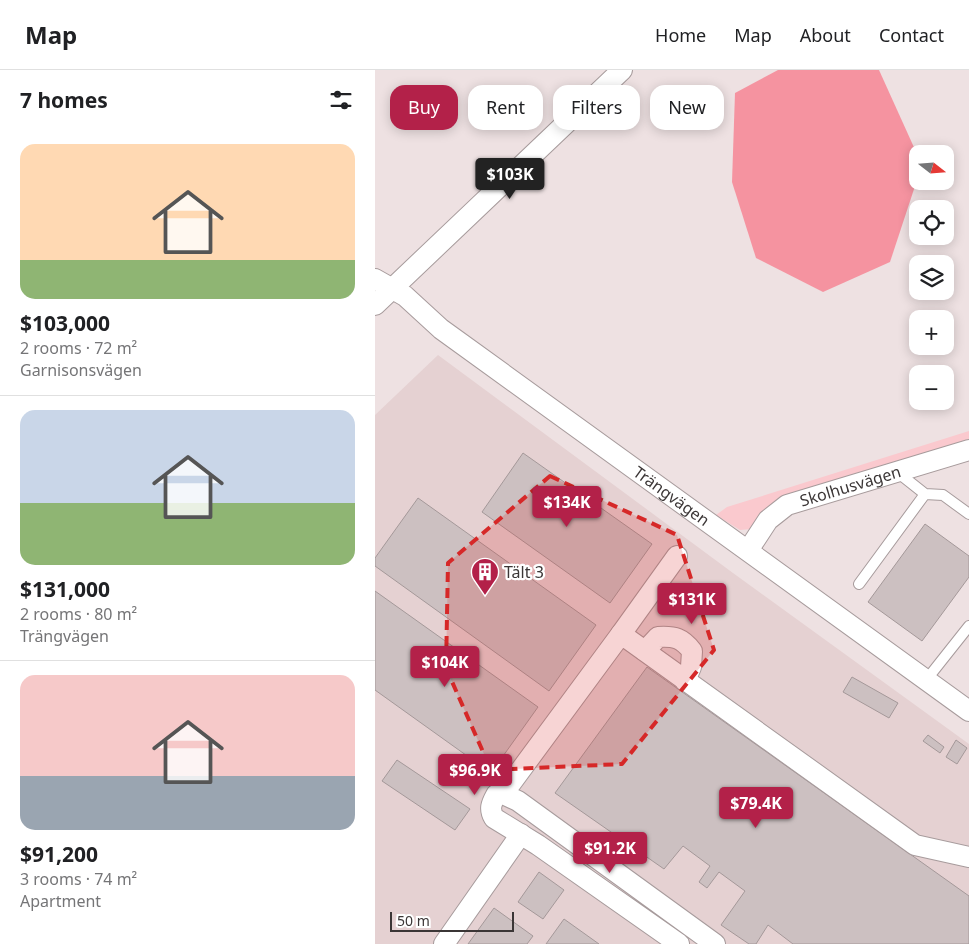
<!DOCTYPE html>
<html lang="en">
<head>
<meta charset="utf-8">
<style>
  :root { --surface:#fff; --page:#f6f6f6; --text:#202124; --muted:#757577; --line:#e0e0e0; --accent:#b32149 }
  body { margin:0; font-family:"Noto Sans",sans-serif; background:var(--page); color:var(--text); height:100vh; display:flex; flex-direction:column; font-size:19px; white-space:nowrap }
  * { box-sizing:border-box; margin:0 }
  p { font-size:16px; color:var(--muted) }
  .icon { flex:none; width:28px; height:28px; fill:none; stroke:currentColor; stroke-width:2; stroke-linecap:round; stroke-linejoin:round }
  .map { position:relative; flex:1; overflow:hidden }
  .drawer { display:flex; flex-direction:column; background:var(--surface); width:375px }
  .drawer>* { flex:none }
  .guide { position:absolute; left:15px; top:15px; width:475px; height:45px; display:flex; gap:10px }
  .needle { width:32px; rotate:107deg }
  .controls { position:absolute; left:534px; top:75px; display:grid; gap:10px }
  .controls a { display:grid; place-items:center; width:45px; height:45px; border-radius:10px; background:var(--surface); box-shadow:0 2px 12px #0003; font-size:25px }
  .scale { position:absolute; left:15px; bottom:12px; width:124px; box-sizing:border-box; padding-left:5px; border:2px solid #3b3636; border-top:0; font-size:14px; line-height:18px; white-space:nowrap; color:#3b3636; -webkit-text-stroke:4px #fff; paint-order:stroke }
  .price { position:absolute; translate:-50% -42px; padding:0 11px; border-radius:5px; background:var(--accent); color:#fff; font-size:16px; line-height:32px; filter:drop-shadow(0 1px 2px #0008) }
  .price::after { content:''; position:absolute; left:50%; top:30px; width:15px; height:11px; margin-left:-8px; background:inherit; clip-path:polygon(0 0,100% 0,50% 100%) }
  .price.current { background:#222; color:#fff }
  ul { padding:0; list-style:none }
  li { display:grid; align-content:center; gap:10px; height:265px; padding:0 20px }
  li+li { border-top:1px solid var(--line) }
  li span { display:grid; place-items:center; height:155px; border-radius:15px; color:#555 }
  li>.icon { margin-inline-start:auto }
  span .icon { width:90px; height:90px; fill:#fffc; stroke-width:1 }
  li b { font-size:21px }
  h2 { display:flex; justify-content:space-between; align-items:center; height:60px; padding:0 20px; font-size:21px }
  .tag { padding:0 18px; border-radius:15px; background:var(--surface); box-shadow:0 2px 12px #0003; font-size:18px; line-height:45px }
  .tag.current { background:var(--accent); color:#fff }
  header { display:flex; align-items:center; gap:30px; box-sizing:border-box; height:70px; padding:0 25px; background:var(--surface); border-bottom:1px solid var(--line) }
  header strong { font-size:24px }
  nav { display:flex; gap:28px; margin-inline-start:auto; font-size:18px }
  main { display:flex; flex:1; min-height:0 }
  .map>svg:first-child { display:block }
  .built { fill:#e5d1d2 }
  .green { fill:#fac9ce }
  .forest { fill:#f593a0 }
  .building { fill:#ccc0c1; stroke:#a49899 }
  .lines { fill:none; stroke-linecap:round; stroke-linejoin:round }
  .lane-casing { stroke:#a79b9c; stroke-width:12 }
  .street-casing { stroke:#a79b9c; stroke-width:22 }
  .lane { stroke:#fff; stroke-width:10 }
  .street { stroke:#fff; stroke-width:20 }
  .marked { fill:#d62828; fill-opacity:0.2; stroke:#d62828; stroke-width:4; stroke-dasharray:10 6; stroke-linejoin:round }
  .labels { text-anchor:middle; dominant-baseline:central; stroke-width:4.5; stroke-linejoin:round; paint-order:stroke }
  .street-label { font-size:16px; fill:#3b3636; stroke:#fff }
  .poi-label { font-size:16px; fill:#3b3636; stroke:#fff; text-anchor:start }
</style>
</head>
<body>
<header>
<strong>Map</strong>
<nav><a>Home</a><a>Map</a><a>About</a><a>Contact</a></nav>
</header>
<main>
<section class="drawer">
<h2>7 homes<svg class="icon" aria-label="filters" viewBox="0 0 24 24"><path d="M4 7h16M4 17h16"/><circle cx="9" cy="7" r="2"/><circle cx="15" cy="17" r="2"/></svg></h2>
<ul>
<li><span style="background:linear-gradient(#ffd9b3 75%,#8fb573 0)"><svg class="icon" aria-label="home" viewBox="0 0 24 24"><path d="M3 11l9-7 9 7M6 9v11h12V9"/></svg></span><div><b>$103,000</b><p>2 rooms · 72 m²</p><p>Garnisonsvägen</p></div></li>
<li><span style="background:linear-gradient(#c9d6e8 60%,#8fb573 0)"><svg class="icon" aria-label="home" viewBox="0 0 24 24"><path d="M3 11l9-7 9 7M6 9v11h12V9"/></svg></span><div><b>$131,000</b><p>2 rooms · 80 m²</p><p>Trängvägen</p></div></li>
<li><span style="background:linear-gradient(#f6c9c9 65%,#9aa5b1 0)"><svg class="icon" aria-label="home" viewBox="0 0 24 24"><path d="M3 11l9-7 9 7M6 9v11h12V9"/></svg></span><div><b>$91,200</b><p>3 rooms · 74 m²</p><p>Apartment</p></div></li>
</ul>
</section>
<div class="map">
<svg width="594" height="874" viewBox="0 0 594 874">
  <rect width="100%" height="100%" fill="#eee1e2"/>
  <!-- built -->
  <path class="built" d="M63,285L358,503L594,674V874H0V345Z"/>
  <!-- green -->
  <path class="green" d="M594,361V369L402,429L376,459L365,460L341,445L352,437Z"/>
  <!-- forest -->
  <path class="forest" d="M403,0H504L542,84V110L515,192L448,222L381,188L357,112L360,23Z"/>
  <!-- building -->
  <path class="building" d="M148,383L277,474L235,533L107,442Z
    M43,428L221,555L174,621L0,496V488Z
    M550,454L594,486V507L547,571L493,532Z
    M0,521L163,637L116,703L0,620Z
    M272,597L594,826V874H418L393,855L381,874H374L346,855L370,821L344,802L332,818L324,812L335,796L308,776L289,799L180,723Z
    M477,607L523,633L514,648L468,622Z
    M553,665L569,677L565,683L548,671Z
    M581,670L592,678L582,694L571,687Z
    M22,690L95,739L80,760L7,711Z
    M164,802L189,820L168,849L143,832Z
    M119,838L158,866L152,874H93Z
    M189,849L224,874H171Z"/>
  <g class="lines">
    <defs>
      <path id="lane" d="M521,401L550,424
        M484,514L550,424L568,425L594,444
        M552,609L594,556"/>
      <g id="street">
        <path id="s1" d="M0,209L30,226L66,259L594,641"/>
        <path d="M0,235L247,0"/>
        <path id="s2" d="M374,479L393,450L412,435L594,380"/>
        <path d="M246,564L302,486"/>
        <path d="M270,581L283,567C300,566 307,568 317,581L316,597L310,611"/>
        <path d="M128,724L246,564L540,775L594,787"/>
        <path d="M69,874L146,764"/>
        <path d="M304,874L163,775L119,748C114,739 116,734 121,725L128,724L143,731L340,874"/>
      </g>
    </defs>
    <!-- lane casing -->
    <use href="#lane" class="lane-casing"/>
    <!-- street casing -->
    <use href="#street" class="street-casing"/>
    <!-- lane -->
    <use href="#lane" class="lane"/>
    <!-- street -->
    <use href="#street" class="street"/>
  </g>
  <!-- marked area -->
  <path class="marked" d="M175,406L302,465L339,580L247,694L116,700L71,598L73,493Z"/>
  <!-- icons -->
  <defs>
    <symbol id="building-pin" viewBox="-11 -11 22 30"><path d="M0 17L-7.5 6A9.5 9.5 0 1 1 7.5 6Z" fill="#b32149" stroke="#fff"/><path d="M-4-6H4V6H1V3H-1V6H-4ZM-2.5-4.3h1.7v1.8h-1.7ZM.8-4.3h1.7v1.8H.8ZM-2.5-1h1.7V.8h-1.7ZM.8-1h1.7V.8H.8Z" fill="#fff"/></symbol>
  </defs>
  <g fill-rule="evenodd">
    <use href="#building-pin" x="94" y="486" width="32" height="43"/>
  </g>
  <g class="labels">
    <!-- street labels -->
    <g class="street-label">
      <text stroke="none"><textPath href="#s2" startOffset="125">Skolhusvägen</textPath></text>
      <text stroke="none"><textPath href="#s1" startOffset="368">Trängvägen</textPath></text>
    </g>
    <!-- poi labels -->
    <g class="poi-label">
      <text x="129" y="502">Tält 3</text>
    </g>
  </g>
</svg>
<div class="controls">
<a><svg class="needle" viewBox="-14 -14 28 28"><path d="M0-13l5 13h-10z" fill="#e53935"/><path d="M0 13l5-13h-10z" fill="#757577"/></svg></a>
<a><svg class="icon" aria-label="locate" viewBox="0 0 24 24"><circle cx="12" cy="12" r="6"/><path d="M12 2v4M12 18v4M2 12h4M18 12h4"/></svg></a>
<a><svg class="icon" aria-label="layers" viewBox="0 0 24 24"><path d="M12 4l9 5-9 5-9-5zM3 14l9 5 9-5"/></svg></a>
<a>+</a>
<a>−</a>
</div>
<div class="scale">50 m</div>
<b class="price current" style="left:135px;top:130px">$103K</b>
<b class="price" style="left:192px;top:458px">$134K</b>
<b class="price" style="left:317px;top:555px">$131K</b>
<b class="price" style="left:70px;top:618px">$104K</b>
<b class="price" style="left:100px;top:726px">$96.9K</b>
<b class="price" style="left:381px;top:759px">$79.4K</b>
<b class="price" style="left:235px;top:804px">$91.2K</b>
<div class="guide">
<a class="tag current">Buy</a>
<a class="tag">Rent</a>
<a class="tag">Filters</a>
<a class="tag">New</a>
</div>
</div>
</main>
</body>
</html>
